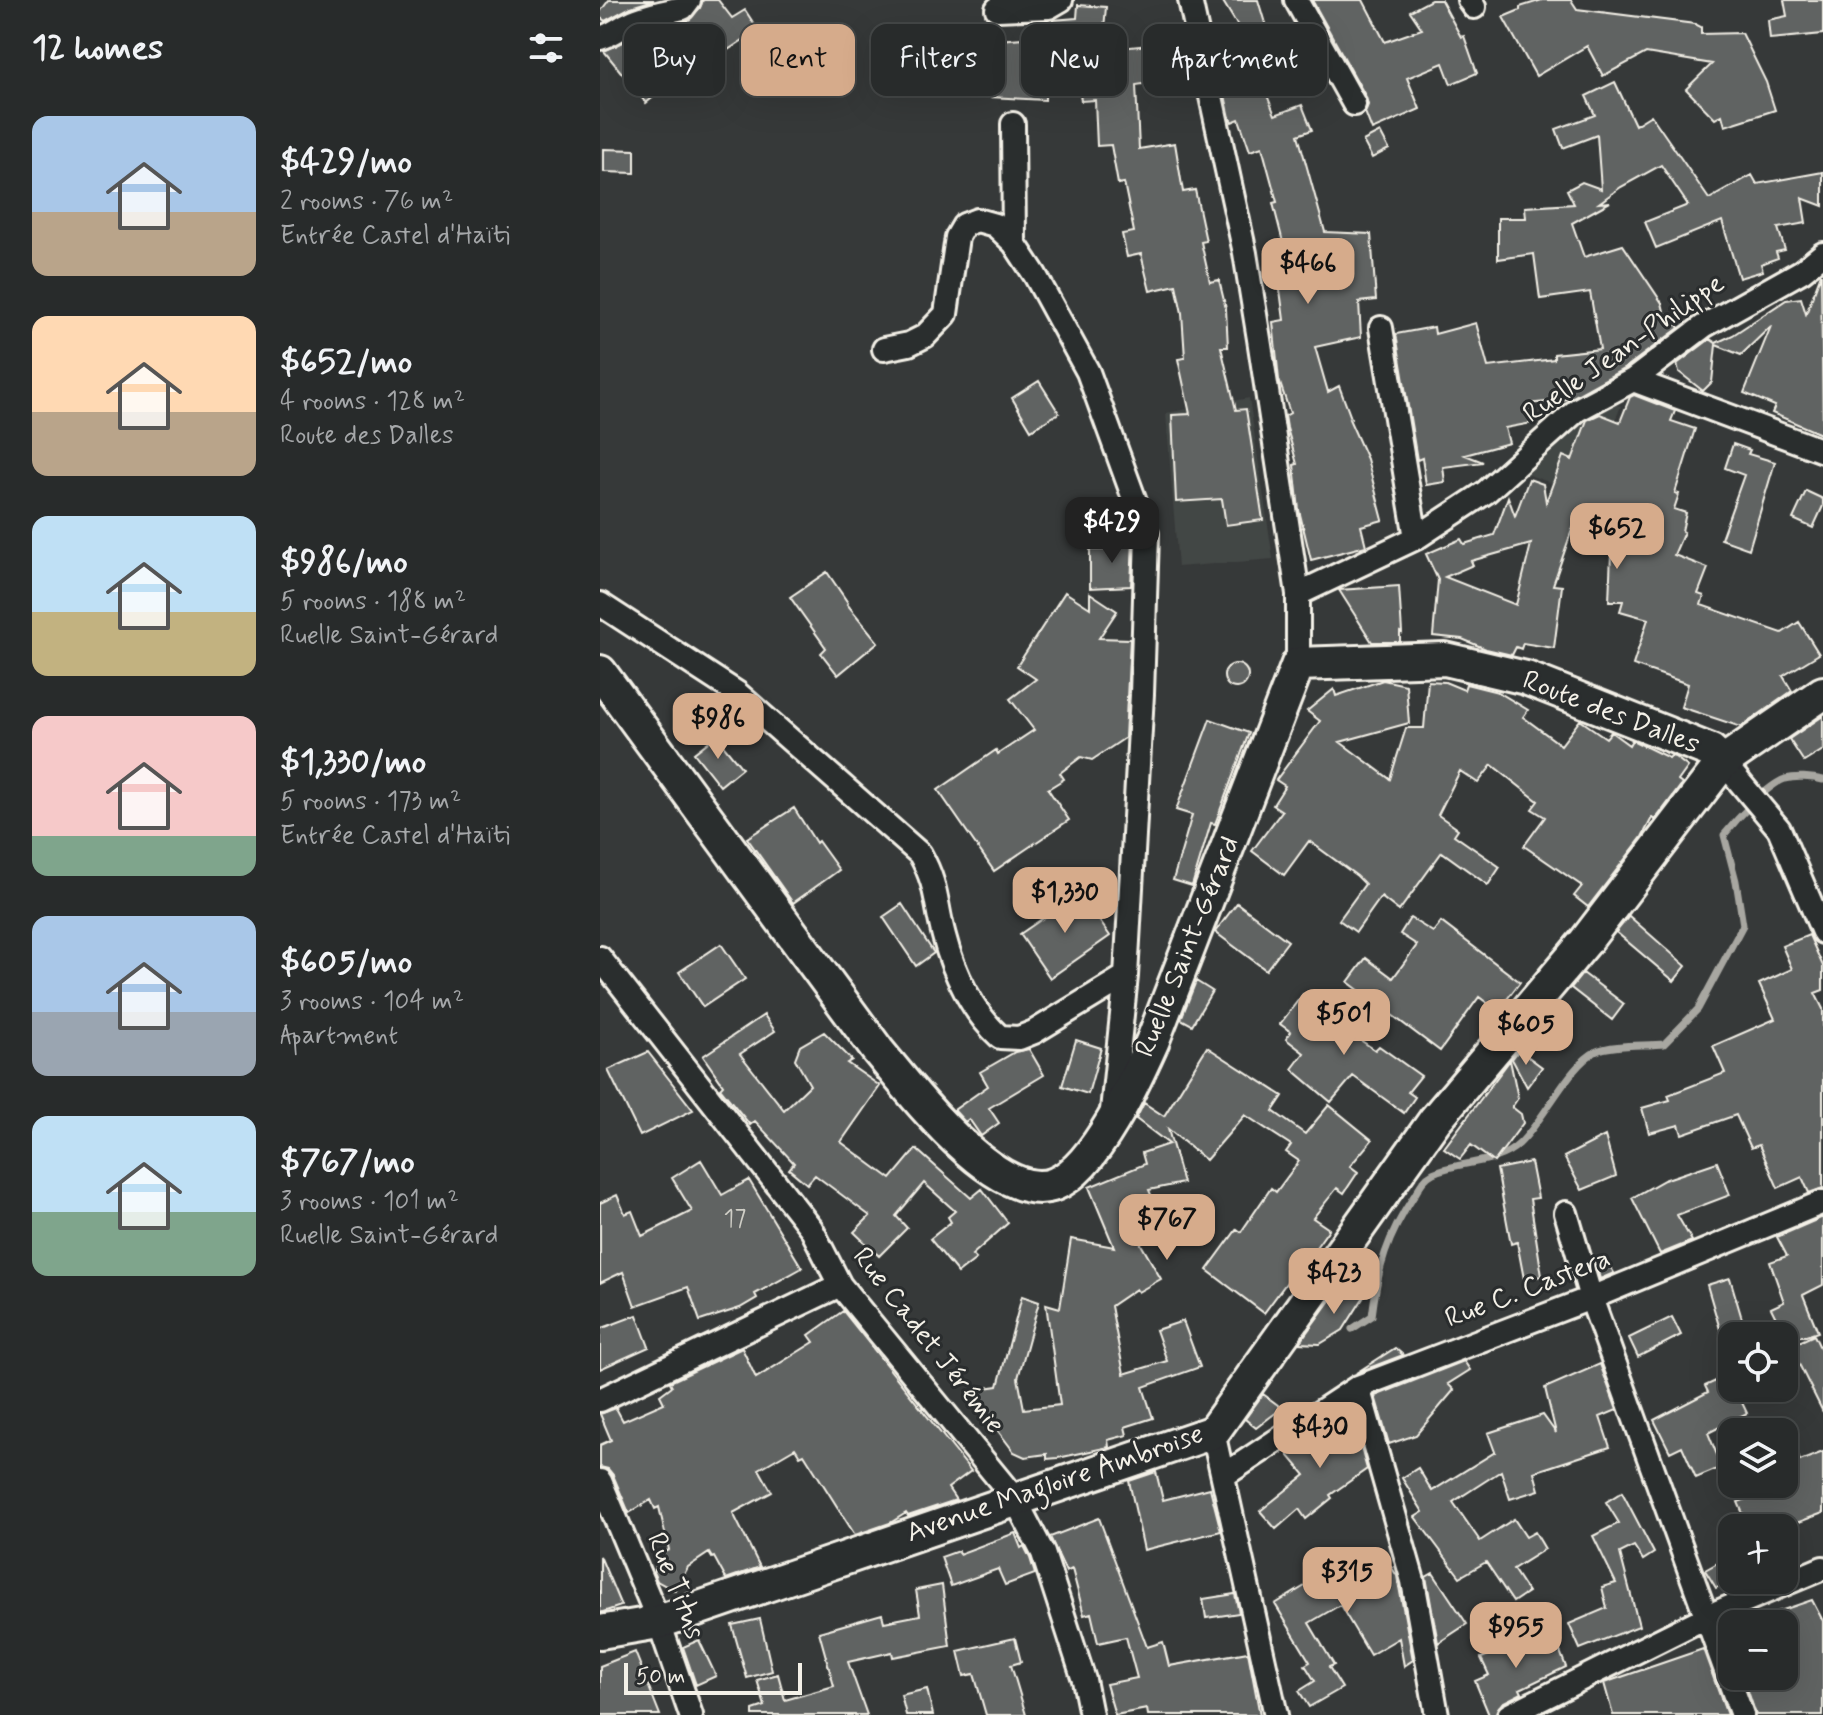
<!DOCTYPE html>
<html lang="en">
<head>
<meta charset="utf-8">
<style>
  :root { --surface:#282b2b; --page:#303333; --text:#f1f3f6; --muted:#a5a7a9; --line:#444747; --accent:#d6ab8b }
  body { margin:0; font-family:Mynerve,sans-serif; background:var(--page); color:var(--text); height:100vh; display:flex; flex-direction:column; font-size:30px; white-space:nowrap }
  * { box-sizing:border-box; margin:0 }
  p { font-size:26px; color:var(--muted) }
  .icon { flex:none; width:44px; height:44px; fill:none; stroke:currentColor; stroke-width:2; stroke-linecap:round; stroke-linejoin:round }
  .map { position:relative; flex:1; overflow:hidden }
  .details { display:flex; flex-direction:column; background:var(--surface); width:600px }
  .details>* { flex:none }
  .top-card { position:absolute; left:24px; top:24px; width:760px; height:72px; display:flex; gap:16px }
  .buttons { position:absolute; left:1118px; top:1322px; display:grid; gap:16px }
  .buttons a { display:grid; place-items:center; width:80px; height:80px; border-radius:16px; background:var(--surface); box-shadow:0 8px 32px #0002,0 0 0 2px var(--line); font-size:40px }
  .scale { position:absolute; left:24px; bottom:20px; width:178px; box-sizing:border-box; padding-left:8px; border:4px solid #f4f1e8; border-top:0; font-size:22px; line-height:28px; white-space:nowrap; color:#f4f1e8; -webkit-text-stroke:6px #2a2d2e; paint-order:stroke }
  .price { position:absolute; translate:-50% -68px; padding:0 18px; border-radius:16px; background:var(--accent); color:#111; font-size:26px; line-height:52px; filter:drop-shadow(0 2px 4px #0008) }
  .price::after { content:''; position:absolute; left:50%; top:48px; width:24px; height:18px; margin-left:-12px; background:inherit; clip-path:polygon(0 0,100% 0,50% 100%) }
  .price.active { background:#222; color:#fff }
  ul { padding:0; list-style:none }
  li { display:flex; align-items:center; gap:24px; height:200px; padding:0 32px }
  li span { display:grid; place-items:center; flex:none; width:224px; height:160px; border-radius:16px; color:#555 }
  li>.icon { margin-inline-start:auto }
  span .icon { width:96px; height:96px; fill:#fffc; stroke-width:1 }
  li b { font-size:34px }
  h2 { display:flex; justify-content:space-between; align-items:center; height:96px; padding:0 32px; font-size:34px }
  .chip { padding:0 28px; border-radius:16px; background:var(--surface); box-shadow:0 8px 32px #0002,0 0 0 2px var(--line); font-size:28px; line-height:72px }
  .chip.active { background:var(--accent); color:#111 }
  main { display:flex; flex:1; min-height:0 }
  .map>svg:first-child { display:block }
  .built { fill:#434645 }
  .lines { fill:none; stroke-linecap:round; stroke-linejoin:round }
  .stream { stroke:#a8a7a1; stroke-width:7 }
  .building { fill:#616362; stroke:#f4f1e8; stroke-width:2; fill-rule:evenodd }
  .street-casing { stroke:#f4f1e8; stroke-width:28 }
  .secondary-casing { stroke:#f4f1e8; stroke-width:38 }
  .street { stroke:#2a2d2e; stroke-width:22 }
  .secondary { stroke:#2a2d2e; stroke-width:32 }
  .labels { text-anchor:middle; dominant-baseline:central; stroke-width:6; stroke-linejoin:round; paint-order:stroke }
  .number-label { font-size:24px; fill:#cfcec6 }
  .street-label { font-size:28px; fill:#f4f1e8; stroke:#2a2d2e }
</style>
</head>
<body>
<main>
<section class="details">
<h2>12 homes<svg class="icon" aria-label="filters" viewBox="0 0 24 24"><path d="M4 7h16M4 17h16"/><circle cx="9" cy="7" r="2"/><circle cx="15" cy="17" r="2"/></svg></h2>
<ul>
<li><span style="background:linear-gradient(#a9c7e8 60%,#b9a48a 0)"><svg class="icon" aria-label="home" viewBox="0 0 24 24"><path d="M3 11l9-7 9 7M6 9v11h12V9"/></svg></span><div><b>$429/mo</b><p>2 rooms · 76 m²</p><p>Entrée Castel d'Haïti</p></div></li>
<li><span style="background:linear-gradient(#ffd9b3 60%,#b9a48a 0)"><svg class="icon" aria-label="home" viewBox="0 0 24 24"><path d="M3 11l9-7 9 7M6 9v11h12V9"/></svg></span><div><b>$652/mo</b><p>4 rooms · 128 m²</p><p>Route des Dalles</p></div></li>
<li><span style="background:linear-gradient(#bfe0f5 60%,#c2b280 0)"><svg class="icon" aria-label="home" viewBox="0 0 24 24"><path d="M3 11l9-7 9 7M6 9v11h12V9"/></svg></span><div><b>$986/mo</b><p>5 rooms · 188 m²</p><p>Ruelle Saint-Gérard</p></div></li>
<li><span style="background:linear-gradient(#f6c9c9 75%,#7fa58c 0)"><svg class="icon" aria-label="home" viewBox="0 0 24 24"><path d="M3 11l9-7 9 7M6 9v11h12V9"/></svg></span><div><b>$1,330/mo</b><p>5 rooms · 173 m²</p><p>Entrée Castel d'Haïti</p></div></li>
<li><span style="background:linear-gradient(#a9c7e8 60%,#9aa5b1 0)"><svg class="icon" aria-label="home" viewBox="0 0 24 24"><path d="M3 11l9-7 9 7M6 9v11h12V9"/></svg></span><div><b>$605/mo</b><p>3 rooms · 104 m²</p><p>Apartment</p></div></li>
<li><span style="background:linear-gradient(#bfe0f5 60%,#7fa58c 0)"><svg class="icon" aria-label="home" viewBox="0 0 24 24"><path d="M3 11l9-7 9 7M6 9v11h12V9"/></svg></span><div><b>$767/mo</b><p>3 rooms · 101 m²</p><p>Ruelle Saint-Gérard</p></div></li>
</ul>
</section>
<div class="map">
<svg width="1223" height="1715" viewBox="0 0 1223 1715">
  <rect width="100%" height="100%" fill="#363939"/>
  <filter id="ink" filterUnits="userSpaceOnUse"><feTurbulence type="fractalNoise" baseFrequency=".0125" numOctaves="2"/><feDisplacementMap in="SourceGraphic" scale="16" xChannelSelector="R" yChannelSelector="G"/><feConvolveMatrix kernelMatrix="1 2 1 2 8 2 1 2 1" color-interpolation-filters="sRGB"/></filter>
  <g filter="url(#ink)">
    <!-- built -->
    <path class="built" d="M649,398L673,559L578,567L566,413Z
      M1008,403L1021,406L984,495L921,472Z"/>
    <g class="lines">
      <!-- stream -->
      <path class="stream" d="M752,1329L772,1316C778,1267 787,1237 814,1196C819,1188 823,1178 833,1173C860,1160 896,1166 919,1144C943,1122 970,1063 997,1051C1012,1044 1046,1046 1064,1044L1098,1009L1143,925L1136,881L1124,835C1136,820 1167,785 1185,779C1196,776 1212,777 1223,780"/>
    </g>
    <!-- building -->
    <path class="building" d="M9,0H54L31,7L5,21L0,17V12Z
      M103,0H118L132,18L145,10L158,30L122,54L125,57L80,94L71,83L46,103L4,51L47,31L87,21L100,8Z
      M622,0H658L675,57L654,63L675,115L702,105L712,130L698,135L725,232L771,234L776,300L759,302L761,337L715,347L728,392L739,386L751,418L749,419L767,459L783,520L761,526L766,546L711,560L699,510L694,465L697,464L687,428L685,416L690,413L679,380L673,322L684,320L675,252L685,250L673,203L677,202L662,147L650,151L639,119L632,122L630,118L623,86L640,80L625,32L639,28Z
      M712,0H763L785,42L822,29L810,11L831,0H841L861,37L864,36L877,73L851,84L843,63L807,78L820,109L772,130L765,112L768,105L766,97Z
      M942,0H971L977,9L1095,24L1101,27V34L1142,33L1166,82L1175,110L1125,126L1122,115L1115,119L1086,89L1112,64L1046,53L1003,76L987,46L936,76L903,17L920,10V7Z
      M1184,0H1223V34L1170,39L1168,20L1187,16Z
      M478,5L506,7L502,50L558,44L563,81L536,85L539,149L575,143L583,192L595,190L606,241L601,242L610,282L619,280L626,309L628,347H621L636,410L646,409L663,520L626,525L622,499L576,502L572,415L590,414L578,359L585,358L582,313L576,285L550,291L541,254L527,257L522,234L534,232L524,183L518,184L511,145L497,146L495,100L481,101L480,94H445V100L390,97L385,41L423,38V32L453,33V20L477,18Z
      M1015,82L1035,125L1051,115L1109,199L1152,175L1157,184L1223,172V206L1202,198L1206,223L1178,228L1185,250L1176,252L1178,258L1161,264L1163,271L1139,278L1122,221L1056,248L1045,222L1088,205L1061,165L1021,187L999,203L1010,202L972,223L984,257L1023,245L1062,303L1065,315L1070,314L1079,328L1025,368L969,399L958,400L959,398L956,401L928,404L932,423L905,428L909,443L865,455L883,462L843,467L845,482L826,485L822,458L817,460L796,334L834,327L835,334L876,323L888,367L954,359V354L1000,349L990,292L940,299L934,254L898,259V218H926L925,207L974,204L967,190L982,182L1001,189L997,135L963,148L956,129L995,115L986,96Z
      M780,132L789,149L772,158L763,141Z
      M4,149L35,150V173L4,172Z
      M1221,274L1223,435L1172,413L1175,406L1144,393L1171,326L1141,355L1116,345L1112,382L1103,391L1079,372L1077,364L1110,339L1116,343L1133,335L1186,300L1201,298L1206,314Z
      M439,381L459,413L431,430L412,398Z
      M1034,395L1075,411L1071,421L1095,429L1075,493L1079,494L1074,509L1086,513L1082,531L1084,532L1074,555L1108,568L1098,594L1104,596L1101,605L1182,633L1199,622L1219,654L1183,676L1192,691L1141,727L1081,707L1088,684L1033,665L1048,619L1020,611L1023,601H1009L1011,553L1014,546L973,527L953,585L962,586L954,648L923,643L921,649L916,647L912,655L886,649L862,639L833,636L838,580L826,554L861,539L864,544L894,535L908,497L915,516L929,479L943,484L946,502L963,456L972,460L987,420L1000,414L1020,422L1030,397ZM931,544L916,605L845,577L873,565L871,561Z
      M1133,444L1150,450L1148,454L1175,462L1149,549L1121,539L1144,475L1125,468Z
      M1206,491L1223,499V506L1213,528L1193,519Z
      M513,539H533L531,586L490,588V550H513Z
      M227,572L248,603L247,604L278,642L238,675L221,653L226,648L190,597Z
      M799,586L802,633L800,632V642H772L739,590Z
      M465,592L490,608V593L517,611L499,638L530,639L525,738L492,760L481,757L460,773L464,779L448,789L469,820L394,871L338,790L396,750L398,754L434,730L410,699L436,679L417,666Z
      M624 676a12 12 0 1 1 24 0a12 12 0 1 1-24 0Z
      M783,680L806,685L809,723L740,742L790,779L806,728H824L828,681L845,682L864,690L866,684L898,692L928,710L923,717L961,745L980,720L1006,738L1011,732L1029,745L1032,740L1069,758L1071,756L1075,757L1088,767L1078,781L1082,784L1055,820L1052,818L1042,837L988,907L974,896L982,886L924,846L945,817L932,809L938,801L892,765L878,783L860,771L838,815L858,829L854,835L900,867L888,885L842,852L799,911L781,897L756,932L739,920L765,884L757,876L709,841L684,875L652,851L682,811L673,805L685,786L676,780L720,721L707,711L734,689L736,696Z
      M1223,716V750L1204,762L1189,739Z
      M610,719L649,733L615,824L611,823L592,886L573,880L592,815L576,810Z
      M116,736L142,768L120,786L94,753Z
      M194,808L216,843L218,841L239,870L193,903L147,838Z
      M480,893L510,936L450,978L420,934Z
      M637,903L688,941L666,970L615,932Z
      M302,904L334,953L316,966L283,917Z
      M1029,916L1086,966L1074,981L1016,932Z
      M810,918L833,932L841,922L920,982L898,1011L879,997L840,1051L748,982L766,958L793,978L817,945L800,934Z
      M1209,935L1223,966V990L1215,993L1223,1009V1188L1209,1193L1202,1177L1178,1188L1159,1145L1151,1148L1136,1115L1082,1134L1079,1125L1049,1133L1042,1108L1070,1100L1068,1095L1125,1073L1113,1046L1175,1019L1159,984L1192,969L1182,946Z
      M121,944L145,979L103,1007L79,972Z
      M983,973L1024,1004L1012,1020L971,988Z
      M596,981L612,991L592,1025L581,1019Z
      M703,994L750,1026L747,1031L775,1050L779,1046L821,1076L808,1092L815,1097L804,1113L753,1076L731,1102L692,1069L704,1053L686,1039L691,1032L680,1024Z
      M164,1015L175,1031L140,1054L184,1110L210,1085L195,1059L200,1046L224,1032L252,1060L247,1063L280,1086L241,1142L291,1179L316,1149L371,1198L382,1189L408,1223L372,1255L376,1259L358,1273L330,1239L351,1222L348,1217L355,1211L324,1183L296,1216L307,1228L279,1256L254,1232L270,1216L215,1175L207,1184L189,1169L194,1163L155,1121L150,1125L120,1088L123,1085L103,1056Z
      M476,1040L501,1048L488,1094L462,1086Z
      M607,1047L683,1096L673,1111L705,1134L729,1105L772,1140L750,1166L758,1172L744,1193L737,1188L713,1218L729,1229L707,1260L710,1262L693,1287L687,1282L664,1313L607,1270L637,1229L641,1232L671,1188L676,1192L699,1161L686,1152L691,1145L645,1115L606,1160L568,1129L583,1183L549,1190L565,1229L538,1239L561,1279L538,1292L536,1289L511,1306L524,1374L567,1361L556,1330L583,1321L600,1367L543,1387L553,1418L525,1427L527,1435L508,1440L509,1447L458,1458L447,1459V1454L425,1457L414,1452L383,1411L378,1389L398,1386L422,1296L439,1302L418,1378L424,1409L460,1405L446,1304L460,1308L471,1239L514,1247L489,1187L545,1164L542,1153L569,1144L536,1119L544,1103L564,1116Z
      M429,1049L444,1075L389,1108L399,1123L381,1136L369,1119L365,1122L354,1110L388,1086L380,1072L415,1052Z
      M919,1050L942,1067L927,1087L912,1059Z
      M48,1052L93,1110L40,1136L8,1070Z
      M910,1060L918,1098L912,1107L921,1114L923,1123L894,1162L871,1145L860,1159L844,1148Z
      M1005,1136L1016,1176L982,1190L964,1157Z
      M101,1160L122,1195L149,1180L202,1268L155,1294L157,1298L140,1308L100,1321L88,1287L35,1306L23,1272L0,1283V1203L17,1195L25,1214L32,1211L42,1236L92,1211L72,1178Z
      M931,1162L938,1198L930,1199L942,1276L924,1279L917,1242L911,1244L897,1169Z
      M1117,1162L1130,1195L1077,1215L1092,1241L1060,1254L1032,1198L1064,1180Z
      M1223,1217V1285L1203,1295L1218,1332L1206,1336H1185L1171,1308L1184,1302L1170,1262L1187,1256L1177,1237Z
      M1006,1259L1014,1273L1000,1279L996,1265Z
      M1130,1278L1147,1336H1122L1107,1285Z
      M742,1284L746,1288L748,1285L765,1295L743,1330L720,1344L699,1343Z
      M243,1311L371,1471L348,1488L356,1500L308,1516L306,1513L290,1523L255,1535L204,1454L200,1456L195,1448L159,1469L172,1492L133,1513L160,1567L126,1579L114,1557L112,1558L109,1553L88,1567L75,1591L57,1581L53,1572L64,1552L69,1550L59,1507L55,1509L51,1500L29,1513L13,1475L8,1469L0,1467V1445L11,1440L0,1414L16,1408L23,1421L64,1403L60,1395L72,1386L70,1382L142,1348L156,1378L214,1342L209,1335Z
      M37,1315L49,1347L0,1369V1329Z
      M1072,1317L1081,1335L1038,1357L1029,1338Z
      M1214,1335L1223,1354V1412L1190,1346Z
      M795,1348L803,1355L756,1373Z
      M864,1361L870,1370L848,1384L854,1390L816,1435L789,1444L775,1396Z
      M1000,1364L1017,1410L1000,1417L1010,1447L934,1472L939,1490L910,1499L901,1471L853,1502L880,1541L914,1519L926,1537L935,1532L945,1549L913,1569L928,1592L913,1602L886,1562L860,1577L815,1517L823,1512L802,1478L818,1468L832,1491L895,1452L888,1433L943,1415L956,1433L945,1388Z
      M1129,1375L1132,1388H1135L1147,1413L1108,1433L1122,1467L1096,1478L1082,1446L1070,1452L1054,1420L1108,1392L1105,1386Z
      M663,1394L682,1408L656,1428L645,1419Z
      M750,1409L767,1469L730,1495L732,1498L706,1519L699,1509L676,1529L660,1511L705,1475L688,1455L716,1432Z
      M1184,1423H1186L1200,1461L1223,1452V1513L1183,1528H1149L1138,1502L1147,1499L1141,1484H1184Z
      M556,1472L563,1500L610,1488L621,1531L544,1550L529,1481Z
      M1022,1492L1054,1553L1043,1560L1034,1546L1020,1553L1039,1626L980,1649L969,1624L1007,1608L1002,1587L1016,1583L993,1536L1019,1523L1006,1502Z
      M499,1518L547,1647L563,1642L569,1666L648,1652L660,1715H548L547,1709L515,1715L506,1684L537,1678L526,1637L498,1643L491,1613L484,1615L472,1569L466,1572L450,1537Z
      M415,1533L421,1548L424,1546L430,1558L435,1574L405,1585L398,1569L351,1586L341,1557L358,1551L359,1554Z
      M751,1551L760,1566L782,1553L797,1576L813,1660L804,1666L799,1638L770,1655L740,1605L709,1623L734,1665L729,1667L742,1688L709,1707L699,1691L715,1681L705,1665L710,1662L675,1604L738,1566L734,1560Z
      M1132,1555V1579L1116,1588L1105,1570Z
      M0,1556L21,1606L0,1613Z
      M833,1573L867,1624L838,1643L826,1577Z
      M342,1585L350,1646L293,1657L292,1652L248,1662L267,1715H153V1710L165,1706L157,1680L178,1674L185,1700L234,1686L219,1632L282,1614L284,1622L320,1615L316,1590Z
      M635,1594L639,1613L606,1618L603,1599Z
      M1212,1600L1223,1621V1715H1156L1143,1676H1184V1624H1152L1151,1621Z
      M160,1619L172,1671L147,1678L132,1625Z
      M931,1630L944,1651L958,1646L966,1667L920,1689L922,1693L902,1703L895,1715H889L875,1681L889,1675L881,1658L908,1648L905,1642Z
      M415,1638L421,1662L411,1665L426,1715H386L374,1674L364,1676L358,1651Z
      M99,1640L116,1676L96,1685L83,1647Z
      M1103,1649L1127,1715H1013L1004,1683Z
      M35,1652L60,1715H0V1666Z
      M327,1689L333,1715H306L301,1695Z"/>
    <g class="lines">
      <defs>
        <path id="street" d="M590,0L645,253L659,339L698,594V664
          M696,0L754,104
          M869,0L874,7
          M397,9L449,7L461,0
          M0,38C12,35 19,28 30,23C47,15 65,12 83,8L89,0
          M413,124L414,243
          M781,328L816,538
          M284,349L309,344L325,336L346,314L357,237L364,225L377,220L395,225L414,243L435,275L488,372L547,534L542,694L526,976L512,1111
          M1033,380L1223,451
          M698,594L816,538L886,492L977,410L1033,380L1104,326L1202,271L1223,254
          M0,604L137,693L320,854C338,886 335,903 344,936C353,972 373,1013 400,1037L419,1038L434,1032L526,976
          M1123,762L1179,829L1223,932
          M0,958L211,1228L240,1285L415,1499L443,1553L484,1680L491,1715
          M966,1213L991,1298L1142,1715
          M758,1387L813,1581L837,1715
          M0,1400L240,1285
          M613,1432L676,1715
          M623,1476L758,1387L991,1298L1223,1202
          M0,1481L59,1622L91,1715
          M909,1715L1106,1617L1223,1568"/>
        <path id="secondary" d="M0,672L278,1051C310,1089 398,1207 455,1184C496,1168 536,1078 553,1040L698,664L845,659L926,678L1111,751L1123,762
          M0,1632L59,1622L613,1432L835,1120L985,942L1123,762L1223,693"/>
      </defs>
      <!-- street casing -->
      <use href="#street" class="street-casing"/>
      <!-- secondary casing -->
      <use href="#secondary" class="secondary-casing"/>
      <!-- street -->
      <use href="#street" class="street"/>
      <!-- secondary -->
      <use href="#secondary" class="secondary"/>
    </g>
  </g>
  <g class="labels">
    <!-- number labels -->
    <g class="number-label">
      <text x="135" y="1219">17</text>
    </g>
    <!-- street labels -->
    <g class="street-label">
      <text transform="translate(1024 349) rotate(-35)">Ruelle Jean-Philippe</text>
      <text transform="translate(1011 713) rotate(21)">Route des Dalles</text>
      <text transform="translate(588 947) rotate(-68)">Ruelle Saint-Gérard</text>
      <text transform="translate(928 1289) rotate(-21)">Rue C. Castera</text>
      <text transform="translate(328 1341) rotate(52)">Rue Cadet Jérémie</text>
      <text transform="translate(455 1484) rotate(-19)">Avenue Magloire Ambroise</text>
      <text transform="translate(75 1586) rotate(68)">Rue Titus</text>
    </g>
  </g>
</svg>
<div class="buttons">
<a><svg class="icon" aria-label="locate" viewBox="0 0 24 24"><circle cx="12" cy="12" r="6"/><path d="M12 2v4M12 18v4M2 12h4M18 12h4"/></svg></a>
<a><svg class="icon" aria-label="layers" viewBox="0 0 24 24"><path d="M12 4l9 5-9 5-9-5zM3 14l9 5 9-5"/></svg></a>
<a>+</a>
<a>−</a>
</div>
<div class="scale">50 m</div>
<b class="price" style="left:708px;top:306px">$466</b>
<b class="price active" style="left:512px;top:565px">$429</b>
<b class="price" style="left:1017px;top:571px">$652</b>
<b class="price" style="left:118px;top:761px">$986</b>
<b class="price" style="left:465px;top:935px">$1,330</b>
<b class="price" style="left:744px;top:1057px">$501</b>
<b class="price" style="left:926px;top:1067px">$605</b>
<b class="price" style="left:567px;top:1262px">$767</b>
<b class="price" style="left:734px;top:1316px">$423</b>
<b class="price" style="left:720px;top:1470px">$430</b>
<b class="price" style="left:747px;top:1615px">$315</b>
<b class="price" style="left:916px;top:1670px">$955</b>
<div class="top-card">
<a class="chip">Buy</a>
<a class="chip active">Rent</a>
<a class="chip">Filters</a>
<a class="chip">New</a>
<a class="chip">Apartment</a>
</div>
</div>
</main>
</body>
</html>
